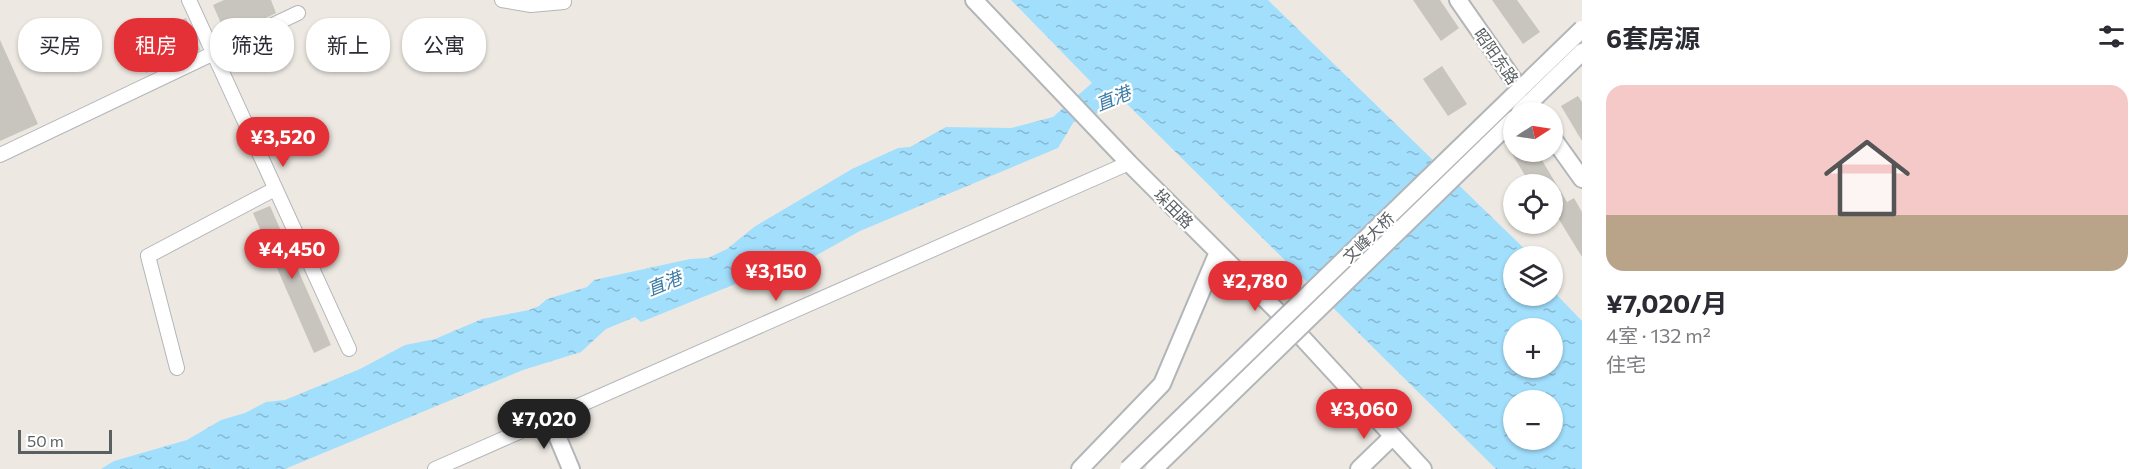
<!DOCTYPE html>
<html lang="zh">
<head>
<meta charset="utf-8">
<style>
  :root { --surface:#fff; --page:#f2f2f3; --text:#2b2b33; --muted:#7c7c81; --accent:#e43037 }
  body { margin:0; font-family:Commissioner,"Noto Sans SC",sans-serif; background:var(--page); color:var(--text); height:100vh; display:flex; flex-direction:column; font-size:22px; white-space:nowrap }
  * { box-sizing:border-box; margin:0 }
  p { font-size:20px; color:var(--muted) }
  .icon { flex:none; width:33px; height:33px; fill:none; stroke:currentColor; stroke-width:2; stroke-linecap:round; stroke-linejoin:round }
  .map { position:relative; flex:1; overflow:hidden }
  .panel { display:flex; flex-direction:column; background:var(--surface); width:570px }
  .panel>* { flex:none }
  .banner { position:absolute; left:18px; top:18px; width:570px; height:54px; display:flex; gap:12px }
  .needle { width:39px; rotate:78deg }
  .controls { position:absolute; left:1503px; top:102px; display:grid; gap:12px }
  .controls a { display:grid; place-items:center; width:60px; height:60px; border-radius:50%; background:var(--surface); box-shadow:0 2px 4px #0004; font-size:30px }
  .scale { position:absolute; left:18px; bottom:15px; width:94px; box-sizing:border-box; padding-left:6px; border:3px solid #5a5f62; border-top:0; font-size:16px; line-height:21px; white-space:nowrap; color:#5a5f62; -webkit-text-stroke:4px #fff; paint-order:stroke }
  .price { position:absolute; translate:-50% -51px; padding:0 14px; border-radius:21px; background:var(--accent); color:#fff; font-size:20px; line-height:39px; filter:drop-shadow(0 2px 3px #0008) }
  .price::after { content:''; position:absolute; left:50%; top:36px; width:18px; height:14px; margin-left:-9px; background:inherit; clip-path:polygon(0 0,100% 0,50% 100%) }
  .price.selected { background:#222; color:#fff }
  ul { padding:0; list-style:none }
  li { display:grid; align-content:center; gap:12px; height:318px; padding:0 24px }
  li span { display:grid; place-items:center; height:186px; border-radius:18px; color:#555 }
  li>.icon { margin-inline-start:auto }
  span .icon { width:108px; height:108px; fill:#fffc; stroke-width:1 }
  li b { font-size:26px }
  h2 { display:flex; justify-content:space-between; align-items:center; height:72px; padding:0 24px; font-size:26px }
  .pill { padding:0 21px; border-radius:24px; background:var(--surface); box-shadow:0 2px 4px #0004; font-size:21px; line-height:54px }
  .pill.selected { background:var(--accent); color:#fff }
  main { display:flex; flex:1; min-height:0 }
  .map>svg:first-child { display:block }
  .water { fill:url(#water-ripples); fill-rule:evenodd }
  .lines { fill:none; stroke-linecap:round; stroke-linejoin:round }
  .canal { stroke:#a2dffd; stroke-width:14 }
  .building { fill:#c8c4be }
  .minor-casing { stroke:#b3b6b9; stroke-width:16 }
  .tertiary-casing { stroke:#b3b6b9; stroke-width:20 }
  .minor { stroke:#fff; stroke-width:14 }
  .tertiary { stroke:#fff; stroke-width:16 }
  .tertiary-bridge-casing { stroke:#b3b6b9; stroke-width:20; stroke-linecap:butt }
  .tertiary-bridge { stroke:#fff; stroke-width:16 }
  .labels { text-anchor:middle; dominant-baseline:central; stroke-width:4.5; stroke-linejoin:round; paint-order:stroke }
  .street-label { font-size:16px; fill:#5a5f62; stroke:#fff }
  .water-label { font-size:18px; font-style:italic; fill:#3d7ca5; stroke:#fff }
</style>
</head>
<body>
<main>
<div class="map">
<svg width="1582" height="469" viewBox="0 0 1582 469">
  <defs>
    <pattern id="water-ripples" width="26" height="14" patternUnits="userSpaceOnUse" patternTransform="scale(1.5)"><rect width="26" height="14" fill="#a2dffd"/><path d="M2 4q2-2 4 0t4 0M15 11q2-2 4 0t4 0" fill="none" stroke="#87b8d0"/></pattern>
  </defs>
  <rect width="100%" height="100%" fill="#ede9e2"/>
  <!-- water -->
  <path class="water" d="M1011,0H1268L1532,256H1514V296H1552L1553,291L1582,321V469H1496L1125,102L1113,106L1101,93L1082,108L1058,148L860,231L808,260L768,271L641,322L635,317L606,329L581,352L523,370L285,469H101L114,461L187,440L221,420L245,413L266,402L285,400L360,369L405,345L435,339L482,319L529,310L539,306L547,299L587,287L594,280L690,259L708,258L727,249L754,227L852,169L898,148L910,147L946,127L1011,128L1053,117L1092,83ZM1514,328H1552V368H1514ZM1514,400H1552V440H1514Z"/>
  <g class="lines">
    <!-- canal -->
    <path class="canal" d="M1074,115L1126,94"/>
  </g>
  <!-- building -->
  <path class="building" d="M224,0H271L276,13L227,37L213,5Z
    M1413,0H1440L1459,28L1441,41Z
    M1492,0H1517L1540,32L1523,44Z
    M186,18L200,50L146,73L132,42Z
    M0,40L38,124L0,141Z
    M1442,66L1467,104L1448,116L1423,79Z
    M1578,96L1582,102V141L1561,106Z
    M1511,152H1537L1567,202L1574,198L1582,212V257L1552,208V184H1530Z
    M270,206L331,345L314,353L253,213Z"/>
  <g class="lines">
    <defs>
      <path id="minor" d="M189,0L349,349
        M502,0L531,5L564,2
        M0,155L298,13
        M177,368L148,256L275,189
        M435,469L1129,163"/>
      <path id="tertiary" d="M974,0L1129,163L1286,320L1423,469
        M1458,0L1536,112
        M1552,137L1582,179
        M550,419L571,469
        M1080,469L1162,384L1218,252
        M1359,469L1393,436"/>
    </defs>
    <!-- minor casing -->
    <use href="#minor" class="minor-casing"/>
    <!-- tertiary casing -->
    <use href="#tertiary" class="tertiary-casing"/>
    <!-- minor -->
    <use href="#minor" class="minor"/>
    <!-- tertiary -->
    <use href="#tertiary" class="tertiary"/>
    <defs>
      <path id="tertiary-bridge" d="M1520,112L1582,52
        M1128,469L1582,29
        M1154,469L1514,119"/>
    </defs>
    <!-- tertiary-bridge casing -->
    <use href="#tertiary-bridge" class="tertiary-bridge-casing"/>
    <!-- tertiary-bridge -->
    <use href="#tertiary-bridge" class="tertiary-bridge"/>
  </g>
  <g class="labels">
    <!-- street labels -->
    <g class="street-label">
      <text transform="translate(1497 56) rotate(55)">昭阳东路</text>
      <text transform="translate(1174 208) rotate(45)">垛田路</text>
      <text transform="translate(1368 237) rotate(-44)">文峰大桥</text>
    </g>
    <!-- water labels -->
    <g class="water-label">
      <text transform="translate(1113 98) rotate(-22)">直港</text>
      <text transform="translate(664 283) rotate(-22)">直港</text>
    </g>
  </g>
</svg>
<div class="controls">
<a><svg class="needle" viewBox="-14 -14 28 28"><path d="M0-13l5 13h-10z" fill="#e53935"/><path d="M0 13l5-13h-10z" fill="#7c7c81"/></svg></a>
<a><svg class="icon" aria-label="locate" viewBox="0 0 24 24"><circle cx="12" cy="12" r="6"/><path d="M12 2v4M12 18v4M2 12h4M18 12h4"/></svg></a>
<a><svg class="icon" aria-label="layers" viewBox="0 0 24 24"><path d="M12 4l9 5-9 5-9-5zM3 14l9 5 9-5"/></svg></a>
<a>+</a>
<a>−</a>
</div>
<div class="scale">50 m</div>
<b class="price" style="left:283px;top:168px">¥3,520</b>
<b class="price" style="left:292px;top:280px">¥4,450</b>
<b class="price" style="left:776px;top:302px">¥3,150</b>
<b class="price" style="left:1255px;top:312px">¥2,780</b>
<b class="price" style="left:1364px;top:440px">¥3,060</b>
<b class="price selected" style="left:544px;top:450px">¥7,020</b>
<div class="banner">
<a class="pill">买房</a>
<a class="pill selected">租房</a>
<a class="pill">筛选</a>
<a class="pill">新上</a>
<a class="pill">公寓</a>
</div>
</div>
<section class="panel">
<h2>6套房源<svg class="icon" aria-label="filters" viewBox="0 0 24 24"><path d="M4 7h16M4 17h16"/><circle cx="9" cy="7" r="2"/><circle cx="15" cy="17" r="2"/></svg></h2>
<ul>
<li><span style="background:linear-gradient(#f6c9c9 70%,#b9a48a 0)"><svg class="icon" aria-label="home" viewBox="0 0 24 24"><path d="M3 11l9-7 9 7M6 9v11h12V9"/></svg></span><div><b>¥7,020/月</b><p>4室 · 132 m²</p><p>住宅</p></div></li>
</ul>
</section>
</main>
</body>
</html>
